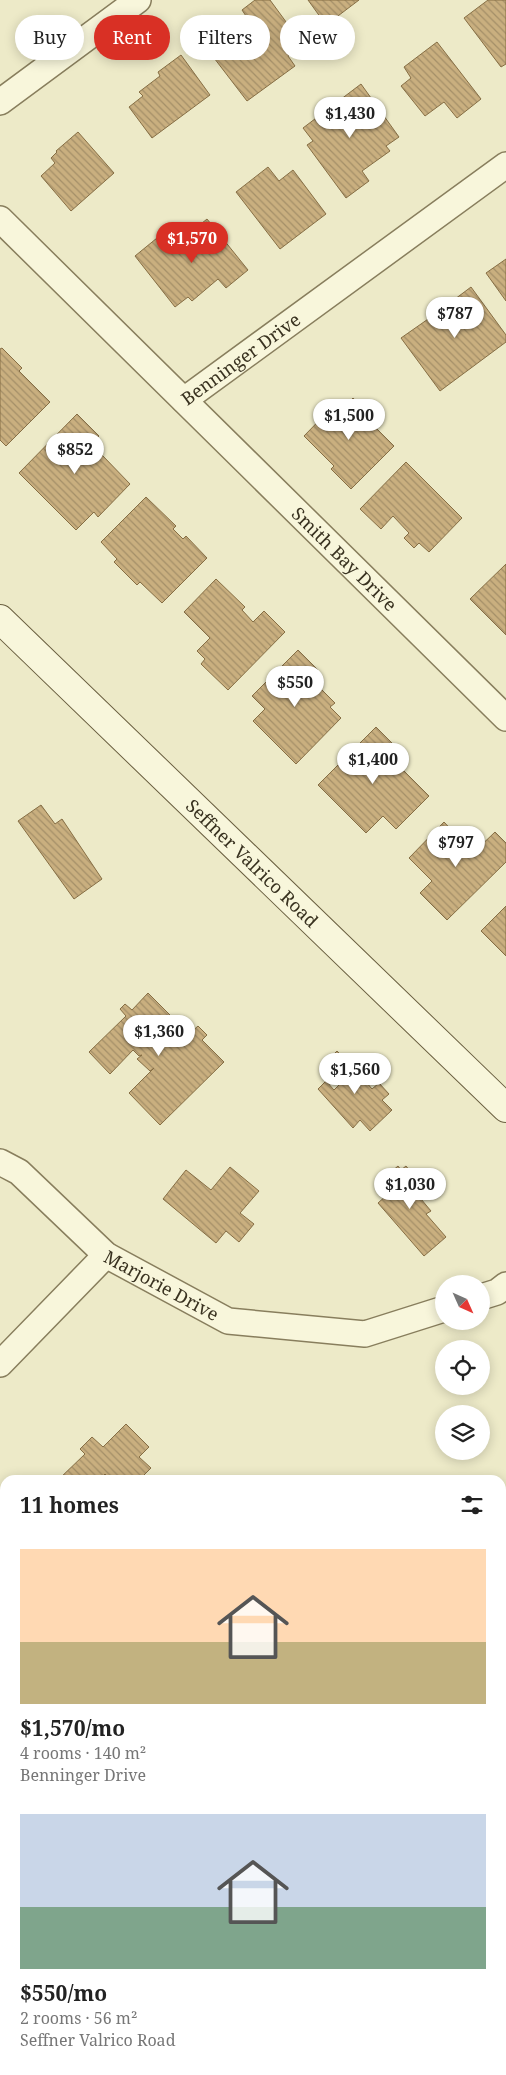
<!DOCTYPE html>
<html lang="en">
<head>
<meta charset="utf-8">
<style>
  :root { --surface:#fff; --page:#f6f6f6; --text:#222; --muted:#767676; --accent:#d93025 }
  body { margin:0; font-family:"Noto Serif",serif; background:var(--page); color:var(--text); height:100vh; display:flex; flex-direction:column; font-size:19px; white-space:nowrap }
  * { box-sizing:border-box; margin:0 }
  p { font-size:16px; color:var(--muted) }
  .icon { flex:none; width:28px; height:28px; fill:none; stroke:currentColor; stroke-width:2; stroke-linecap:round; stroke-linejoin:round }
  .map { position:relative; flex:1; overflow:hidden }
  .sheet { position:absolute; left:0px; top:1475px; width:506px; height:600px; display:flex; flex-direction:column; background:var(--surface); border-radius:15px 15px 0 0; box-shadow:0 2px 12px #0003 }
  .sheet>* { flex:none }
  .top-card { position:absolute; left:15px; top:15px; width:476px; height:45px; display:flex; gap:10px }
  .needle { width:32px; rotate:135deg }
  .tools { position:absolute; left:435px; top:1275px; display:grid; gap:10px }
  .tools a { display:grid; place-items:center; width:55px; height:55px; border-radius:50%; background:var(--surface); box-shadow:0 2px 12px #0003; font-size:25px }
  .price { position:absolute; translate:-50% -42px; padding:0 11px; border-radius:18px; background:#fff; color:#222; font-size:16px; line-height:32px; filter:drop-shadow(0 1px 2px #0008) }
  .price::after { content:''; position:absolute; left:50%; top:30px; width:15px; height:11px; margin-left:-8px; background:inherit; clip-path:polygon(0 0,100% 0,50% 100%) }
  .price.on { background:var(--accent); color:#fff }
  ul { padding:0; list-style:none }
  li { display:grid; align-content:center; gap:10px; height:265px; padding:0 20px }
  li span { display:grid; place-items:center; height:155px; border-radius:0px; color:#555 }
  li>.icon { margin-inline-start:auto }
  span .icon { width:90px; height:90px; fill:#fffc; stroke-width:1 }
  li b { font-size:21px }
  h2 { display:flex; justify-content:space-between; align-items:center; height:60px; padding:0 20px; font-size:21px }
  .chip { padding:0 18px; border-radius:22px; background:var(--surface); box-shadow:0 2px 12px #0003; font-size:18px; line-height:45px }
  .chip.on { background:var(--accent); color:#fff }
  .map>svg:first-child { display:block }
  .building { fill:url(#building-back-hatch); stroke:#866e44 }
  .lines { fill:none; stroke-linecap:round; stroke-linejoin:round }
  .street-casing { stroke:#887e5d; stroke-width:28 }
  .secondary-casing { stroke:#6a5f40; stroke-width:30 }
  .street { stroke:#f8f6db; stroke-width:25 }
  .secondary { stroke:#f8f6db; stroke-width:28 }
  .labels { text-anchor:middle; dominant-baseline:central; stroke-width:4; stroke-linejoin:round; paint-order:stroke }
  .street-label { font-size:18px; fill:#393220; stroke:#f4f3d7 }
</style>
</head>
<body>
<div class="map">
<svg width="506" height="2075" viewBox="0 0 506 2075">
  <defs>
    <pattern id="building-back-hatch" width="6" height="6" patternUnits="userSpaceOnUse" patternTransform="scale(1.25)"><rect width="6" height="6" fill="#c9af7f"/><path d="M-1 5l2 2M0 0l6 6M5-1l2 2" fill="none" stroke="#a48f68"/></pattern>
  </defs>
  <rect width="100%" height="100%" fill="#edeac8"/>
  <!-- building -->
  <path class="building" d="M255,0H270L303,45L288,56L295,66L247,101L211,54L224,45L220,40L248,19L242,10Z
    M308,0H359L326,25Z
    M488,0H506V64L501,67L464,18Z
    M437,42L481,99L457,118L444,102L425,116L401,86L411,78L404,67Z
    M181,55L210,95L152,138L129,107L143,96L139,92L160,76L158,72Z
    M361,84L399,137L386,146L390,151L362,171L369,181L346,198L307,145L313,141L303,128Z
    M78,132L114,173L71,211L41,176L55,163L51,158L57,152L56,151Z
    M268,167L279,181L293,170L326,214L280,249L236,192Z
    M207,219L248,270L226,288L218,279L192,301L188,297L175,307L135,256L157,238L168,251Z
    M506,259V301L486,273Z
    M471,287L506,335V342L440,391L401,338L431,317L428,314L444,302L447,305Z
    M2,348L22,368L19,371L50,402L6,446L0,440V349Z
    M353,398L378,422L374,426L394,446L351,489L331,469L334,466L304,436L338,401L344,407Z
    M77,414L99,436L88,447L99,458L102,455L130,484L98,517L94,512L76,530L19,473Z
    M406,462L462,518L429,552L419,543L414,548L404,538L409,533L393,516L381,529L360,509Z
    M146,497L176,526L173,529L183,539L186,536L207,558L162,603L140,582L137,585L114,562L117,559L101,542Z
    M506,564V635L470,599Z
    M216,579L245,607L242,610L253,622L264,611L285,632L228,690L201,664L205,659L197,651L210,638L184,612Z
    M298,650L318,670L310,678L335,703L330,707L341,718L296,764L253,721L265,709L252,696Z
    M376,727L397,748L389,756L429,796L396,829L383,816L366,833L318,785Z
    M41,805L55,824L62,819L102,879L74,899L18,821Z
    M444,822L473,853L495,832L506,843V862L447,920L420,893L432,881L409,858Z
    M506,906V956L481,931Z
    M148,993L189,1034L198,1026L207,1035L202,1040L224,1062L160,1125L129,1093L154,1068L150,1071L137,1059L142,1055L139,1056L133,1050L110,1074L89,1052L126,1016L120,1009L125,1004L132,1010Z
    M337,1051L350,1065L356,1063L363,1070L361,1076L372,1089L379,1083L389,1094L382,1100L392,1110L370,1131L360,1120L353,1128L318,1089L326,1081L334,1090L342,1082L325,1063Z
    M398,1166L401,1170L406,1166L423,1187L416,1193L431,1211L426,1214L446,1237L424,1256L378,1203L387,1195L380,1187L395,1175L391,1172Z
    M230,1167L259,1191L240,1213L254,1224L239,1242L226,1231L216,1243L163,1199L186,1170L211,1190Z
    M126,1424L149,1447L139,1457L151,1468L139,1480H111L105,1474L99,1480H58L85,1454L80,1449L92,1437L103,1447Z
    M0,1547L5,1552V1628L2,1631L5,1633V1646L0,1651Z"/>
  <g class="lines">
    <defs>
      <g id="street">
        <path d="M0,102L138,0"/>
        <path id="s1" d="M0,219L506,718"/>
        <path id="s2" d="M184,400L506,165"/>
        <path id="s3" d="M0,1162L19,1172L106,1255L228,1321L365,1334L444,1309"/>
        <path d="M481,1297L497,1292L506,1285"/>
        <path d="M0,1364L106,1255"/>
      </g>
      <g id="secondary">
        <path id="s4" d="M0,619L506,1108"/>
      </g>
    </defs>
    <!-- street casing -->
    <use href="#street" class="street-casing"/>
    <!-- secondary casing -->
    <use href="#secondary" class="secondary-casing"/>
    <!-- street -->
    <use href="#street" class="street"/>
    <!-- secondary -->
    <use href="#secondary" class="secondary"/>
  </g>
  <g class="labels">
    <!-- street labels -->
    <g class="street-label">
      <text stroke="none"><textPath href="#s2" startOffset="70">Benninger Drive</textPath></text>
      <text stroke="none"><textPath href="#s1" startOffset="484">Smith Bay Drive</textPath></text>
      <text stroke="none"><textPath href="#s4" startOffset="351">Seffner Valrico Road</textPath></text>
      <text stroke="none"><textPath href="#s3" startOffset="205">Marjorie Drive</textPath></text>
    </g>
  </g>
</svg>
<div class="tools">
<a><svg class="needle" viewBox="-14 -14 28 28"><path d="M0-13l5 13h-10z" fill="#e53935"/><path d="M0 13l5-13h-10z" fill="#767676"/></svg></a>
<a><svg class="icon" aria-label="locate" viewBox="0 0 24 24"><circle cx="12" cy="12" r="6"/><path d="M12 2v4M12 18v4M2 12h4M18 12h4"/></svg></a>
<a><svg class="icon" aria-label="layers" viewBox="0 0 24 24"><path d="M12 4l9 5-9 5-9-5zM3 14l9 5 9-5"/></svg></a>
</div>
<b class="price" style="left:350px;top:139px">$1,430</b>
<b class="price on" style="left:192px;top:264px">$1,570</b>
<b class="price" style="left:455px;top:339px">$787</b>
<b class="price" style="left:349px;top:441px">$1,500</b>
<b class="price" style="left:75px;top:475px">$852</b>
<b class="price" style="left:295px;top:708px">$550</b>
<b class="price" style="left:373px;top:785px">$1,400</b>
<b class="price" style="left:456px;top:868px">$797</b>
<b class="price" style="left:159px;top:1057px">$1,360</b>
<b class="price" style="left:355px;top:1095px">$1,560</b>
<b class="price" style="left:410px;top:1210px">$1,030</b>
<div class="top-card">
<a class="chip">Buy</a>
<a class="chip on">Rent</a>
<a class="chip">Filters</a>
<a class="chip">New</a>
</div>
<section class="sheet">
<h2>11 homes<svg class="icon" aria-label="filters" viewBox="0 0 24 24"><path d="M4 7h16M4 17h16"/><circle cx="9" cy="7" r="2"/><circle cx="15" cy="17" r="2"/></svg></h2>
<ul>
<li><span style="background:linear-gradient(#ffd9b3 60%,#c2b280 0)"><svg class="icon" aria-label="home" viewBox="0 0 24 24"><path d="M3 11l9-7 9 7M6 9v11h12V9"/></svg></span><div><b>$1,570/mo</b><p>4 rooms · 140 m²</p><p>Benninger Drive</p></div></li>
<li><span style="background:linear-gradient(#c9d6e8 60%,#7fa58c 0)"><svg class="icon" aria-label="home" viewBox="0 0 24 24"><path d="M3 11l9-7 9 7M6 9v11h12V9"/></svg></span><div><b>$550/mo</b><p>2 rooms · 56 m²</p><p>Seffner Valrico Road</p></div></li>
</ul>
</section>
</div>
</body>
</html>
